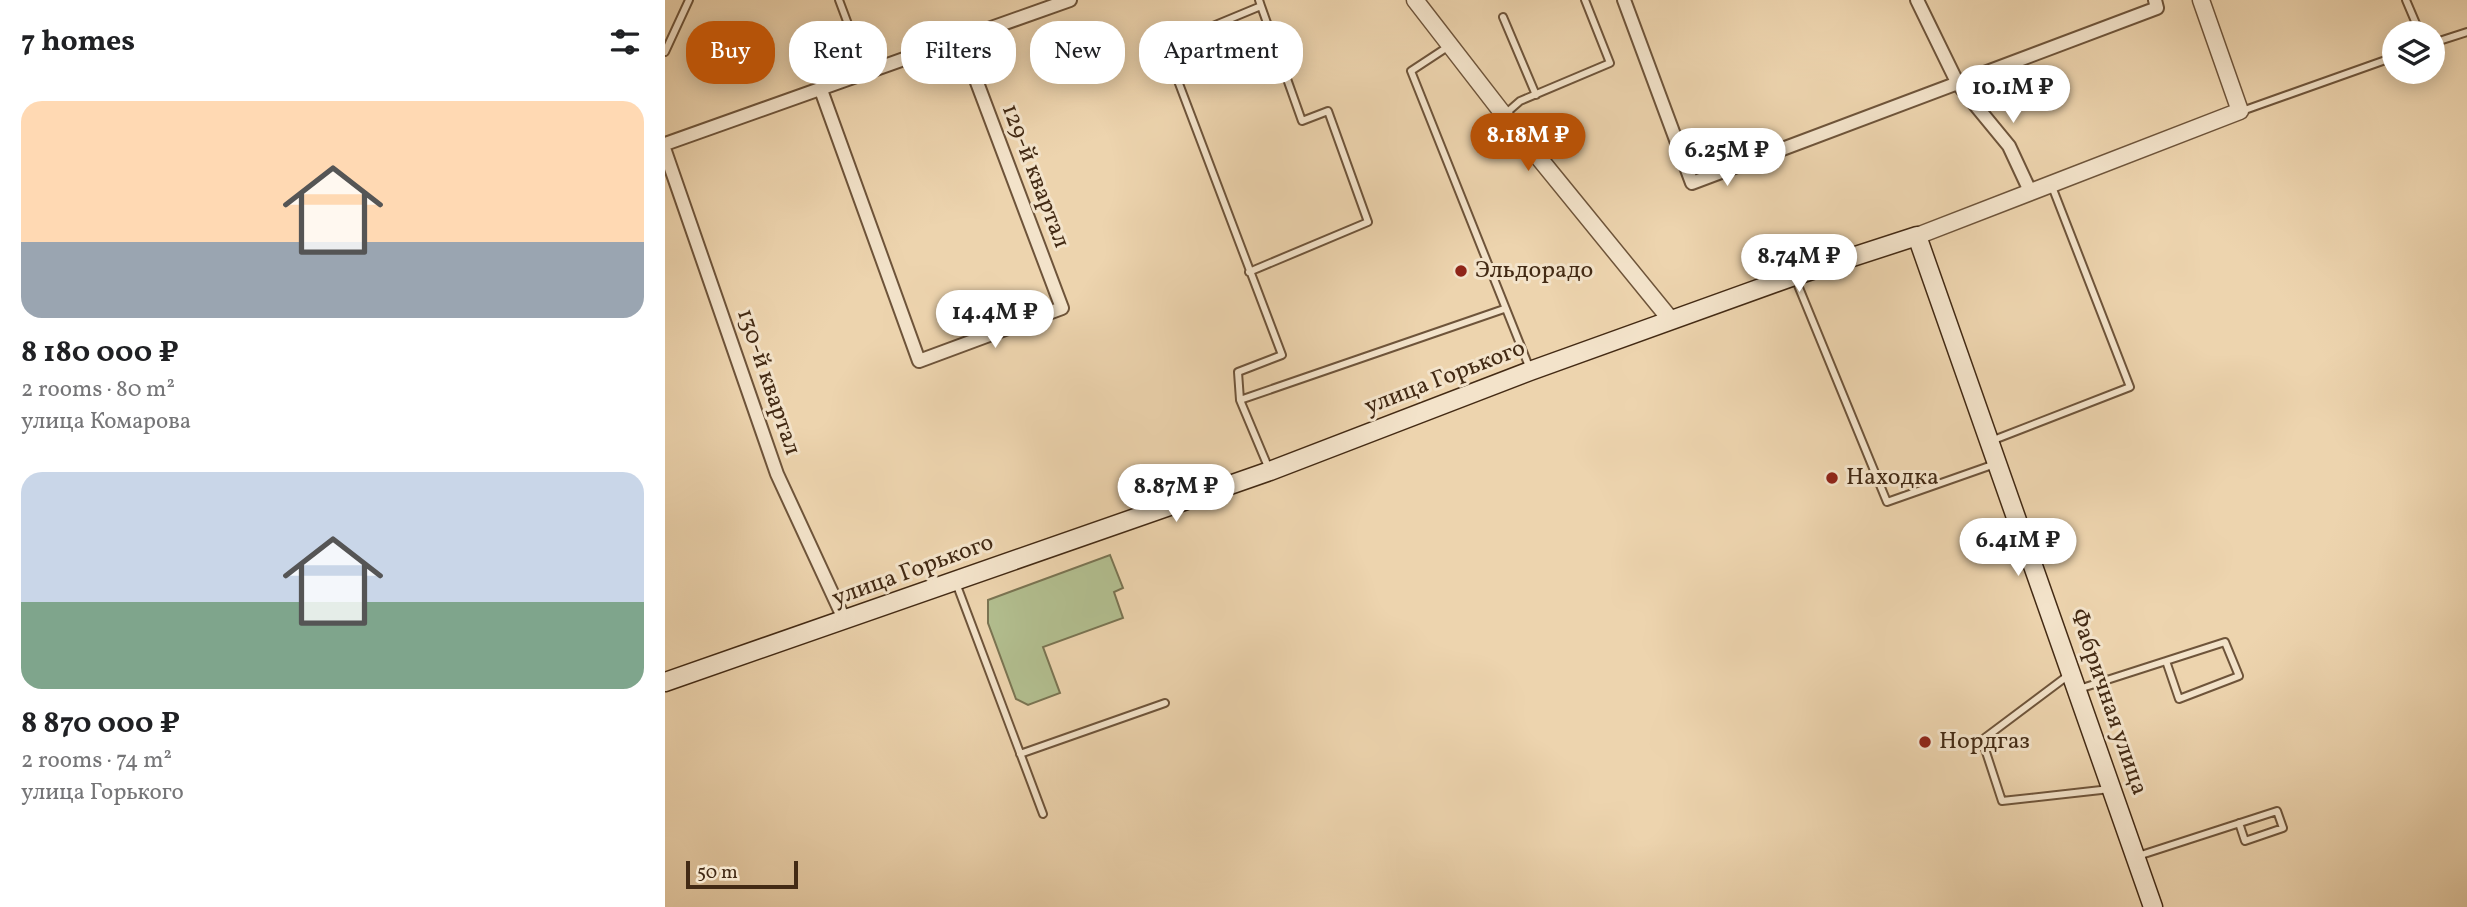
<!DOCTYPE html>
<html lang="en">
<head>
<meta charset="utf-8">
<style>
  :root { --surface:#fff; --page:#f6f6f6; --text:#202124; --muted:#757577; --accent:#b45309 }
  body { margin:0; font-family:Vollkorn,serif; background:var(--page); color:var(--text); height:100vh; display:flex; flex-direction:column; font-size:26px; white-space:nowrap }
  * { box-sizing:border-box; margin:0 }
  p { font-size:23px; color:var(--muted) }
  .icon { flex:none; width:38px; height:38px; fill:none; stroke:currentColor; stroke-width:2; stroke-linecap:round; stroke-linejoin:round }
  .map { position:relative; flex:1; overflow:hidden }
  .sheet { display:flex; flex-direction:column; background:var(--surface); width:665px }
  .sheet>* { flex:none }
  .top-card { position:absolute; left:21px; top:21px; width:665px; height:63px; display:flex; gap:14px }
  .buttons { position:absolute; left:1717px; top:21px; display:grid; gap:14px }
  .buttons a { display:grid; place-items:center; width:63px; height:63px; border-radius:50%; background:var(--surface); box-shadow:0 4px 18px #0003; font-size:35px }
  .scale { position:absolute; left:21px; bottom:18px; width:112px; box-sizing:border-box; padding-left:7px; border:4px solid #432a14; border-top:0; font-size:19px; line-height:24px; white-space:nowrap; color:#432a14; -webkit-text-stroke:5px #f3e3ca; paint-order:stroke }
  .price { position:absolute; translate:-50% -60px; padding:0 16px; border-radius:24px; background:#fff; color:#222; font-size:23px; line-height:46px; filter:drop-shadow(0 2px 4px #0008) }
  .price::after { content:''; position:absolute; left:50%; top:42px; width:21px; height:16px; margin-left:-10px; background:inherit; clip-path:polygon(0 0,100% 0,50% 100%) }
  .price.on { background:var(--accent); color:#fff }
  ul { padding:0; list-style:none }
  li { display:grid; align-content:center; gap:14px; height:371px; padding:0 21px }
  li span { display:grid; place-items:center; height:217px; border-radius:21px; color:#555 }
  li>.icon { margin-inline-start:auto }
  span .icon { width:126px; height:126px; fill:#fffc; stroke-width:1 }
  li b { font-size:30px }
  h2 { display:flex; justify-content:space-between; align-items:center; height:84px; padding:0 21px; font-size:30px }
  .tag { padding:0 24px; border-radius:28px; background:var(--surface); box-shadow:0 4px 18px #0003; font-size:24px; line-height:63px }
  .tag.on { background:var(--accent); color:#fff }
  main { display:flex; flex:1; min-height:0 }
  .map>svg:first-child { display:block }
  .green { fill:#b2be8f; stroke:#7a7452; stroke-width:2 }
  .lines { fill:none; stroke-linecap:round; stroke-linejoin:round }
  .service-casing { stroke:#6e543a; stroke-width:10 }
  .minor-casing { stroke:#6e543a; stroke-width:16 }
  .tertiary-casing { stroke:#6e543a; stroke-width:19 }
  .secondary-casing { stroke:#432a14; stroke-width:21 }
  .service { stroke:#f3e3ca; stroke-width:6 }
  .minor { stroke:#f3e3ca; stroke-width:12 }
  .tertiary { stroke:#f3e3ca; stroke-width:16 }
  .secondary { stroke:#f3e3ca; stroke-width:18 }
  .poi-dot { fill:#8f2418; stroke:#f3e3ca; stroke-width:2.5 }
  .labels { text-anchor:middle; dominant-baseline:central; stroke-width:6; stroke-linejoin:round; paint-order:stroke }
  .street-label { font-size:24px; fill:#432a14; stroke:#f3e3ca }
  .poi-label { font-size:24px; fill:#432a14; stroke:#f3e3ca; text-anchor:start }
</style>
</head>
<body>
<main>
<section class="sheet">
<h2>7 homes<svg class="icon" aria-label="filters" viewBox="0 0 24 24"><path d="M4 7h16M4 17h16"/><circle cx="9" cy="7" r="2"/><circle cx="15" cy="17" r="2"/></svg></h2>
<ul>
<li><span style="background:linear-gradient(#ffd9b3 65%,#9aa5b1 0)"><svg class="icon" aria-label="home" viewBox="0 0 24 24"><path d="M3 11l9-7 9 7M6 9v11h12V9"/></svg></span><div><b>8 180 000 ₽</b><p>2 rooms · 80 m²</p><p>улица Комарова</p></div></li>
<li><span style="background:linear-gradient(#c9d6e8 60%,#7fa58c 0)"><svg class="icon" aria-label="home" viewBox="0 0 24 24"><path d="M3 11l9-7 9 7M6 9v11h12V9"/></svg></span><div><b>8 870 000 ₽</b><p>2 rooms · 74 m²</p><p>улица Горького</p></div></li>
</ul>
</section>
<div class="map">
<svg width="1802" height="907" viewBox="0 0 1802 907">
  <rect width="100%" height="100%" fill="#edd4ae"/>
  <filter id="stains"><feTurbulence type="fractalNoise" baseFrequency=".00286" numOctaves="4"/><feColorMatrix values="0 0 0 0 .2 0 0 0 0 .09 0 0 0 0 .02 0 0 0 .5 -.17"/></filter>
  <radialGradient id="worn" r=".72"><stop offset=".6" stop-color="#630" stop-opacity="0"/><stop offset="1" stop-color="#630" stop-opacity=".3"/></radialGradient>
  <!-- green -->
  <path class="green" d="M445,555L458,588L449,592L458,618L378,647L395,693L363,705L351,699L323,623V600Z"/>
  <g class="lines">
    <defs>
      <path id="service" d="M174,0L201,72
        M594,0L596,6L514,40L502,52L617,355L573,372L575,400L604,469
        M1741,0L1755,33
        M838,17L871,95
        M1768,43L1802,32
        M784,46L746,71L865,369
        M0,52L24,0
        M1577,111L1729,57
        M839,115L855,101L945,63L920,0
        M584,272L703,222L663,111L637,121L596,6
        M1130,278L1222,502L1330,464
        M575,400L839,309
        M1326,441L1465,387L1386,184
        M291,583L378,814
        M1405,674L1317,740L1337,801L1445,789
        M1414,689L1560,642L1574,676L1514,699L1501,661
        M355,754L500,703
        M1473,856L1612,811L1618,828L1580,841L1574,823"/>
      <path id="minor" d="M959,0L1027,183L1492,8L1490,0
        M1252,0L1293,84L1344,146L1365,191
        M156,90L254,361L397,308L296,40
        M0,144L405,0
        M0,151L112,474L180,621"/>
      <path id="tertiary" d="M750,0L839,115L1006,320
        M1252,236L1575,111L1536,0"/>
      <path id="secondary" d="M0,682L605,471L865,371L1129,276L1252,236L1488,907"/>
    </defs>
    <!-- service casing -->
    <use href="#service" class="service-casing"/>
    <!-- minor casing -->
    <use href="#minor" class="minor-casing"/>
    <!-- tertiary casing -->
    <use href="#tertiary" class="tertiary-casing"/>
    <!-- secondary casing -->
    <use href="#secondary" class="secondary-casing"/>
    <!-- service -->
    <use href="#service" class="service"/>
    <!-- minor -->
    <use href="#minor" class="minor"/>
    <!-- tertiary -->
    <use href="#tertiary" class="tertiary"/>
    <!-- secondary -->
    <use href="#secondary" class="secondary"/>
  </g>
  <!-- markers -->
  <g class="poi-dot">
    <circle cx="796" cy="271" r="7"/>
    <circle cx="1167" cy="478" r="7"/>
    <circle cx="1260" cy="742" r="7"/>
  </g>
  <g class="labels">
    <!-- street labels -->
    <g class="street-label">
      <text transform="translate(370 176) rotate(69)">129-й квартал</text>
      <text transform="translate(780 378) rotate(-21)">улица Горького</text>
      <text transform="translate(103 382) rotate(71)">130-й квартал</text>
      <text transform="translate(248 571) rotate(-20)">улица Горького</text>
      <text transform="translate(1443 702) rotate(71)">Фабричная улица</text>
    </g>
    <!-- poi labels -->
    <g class="poi-label">
      <text x="810" y="271">Эльдорадо</text>
      <text x="1181" y="478">Находка</text>
      <text x="1274" y="742">Нордгаз</text>
    </g>
  </g>
  <rect width="100%" height="100%" filter="url(#stains)"/>
  <rect width="100%" height="100%" fill="url(#worn)"/>
</svg>
<div class="buttons">
<a><svg class="icon" aria-label="layers" viewBox="0 0 24 24"><path d="M12 4l9 5-9 5-9-5zM3 14l9 5 9-5"/></svg></a>
</div>
<div class="scale">50 m</div>
<b class="price" style="left:1348px;top:125px">10.1M ₽</b>
<b class="price on" style="left:863px;top:173px">8.18M ₽</b>
<b class="price" style="left:1062px;top:188px">6.25M ₽</b>
<b class="price" style="left:1134px;top:294px">8.74M ₽</b>
<b class="price" style="left:330px;top:350px">14.4M ₽</b>
<b class="price" style="left:511px;top:524px">8.87M ₽</b>
<b class="price" style="left:1353px;top:578px">6.41M ₽</b>
<div class="top-card">
<a class="tag on">Buy</a>
<a class="tag">Rent</a>
<a class="tag">Filters</a>
<a class="tag">New</a>
<a class="tag">Apartment</a>
</div>
</div>
</main>
</body>
</html>
